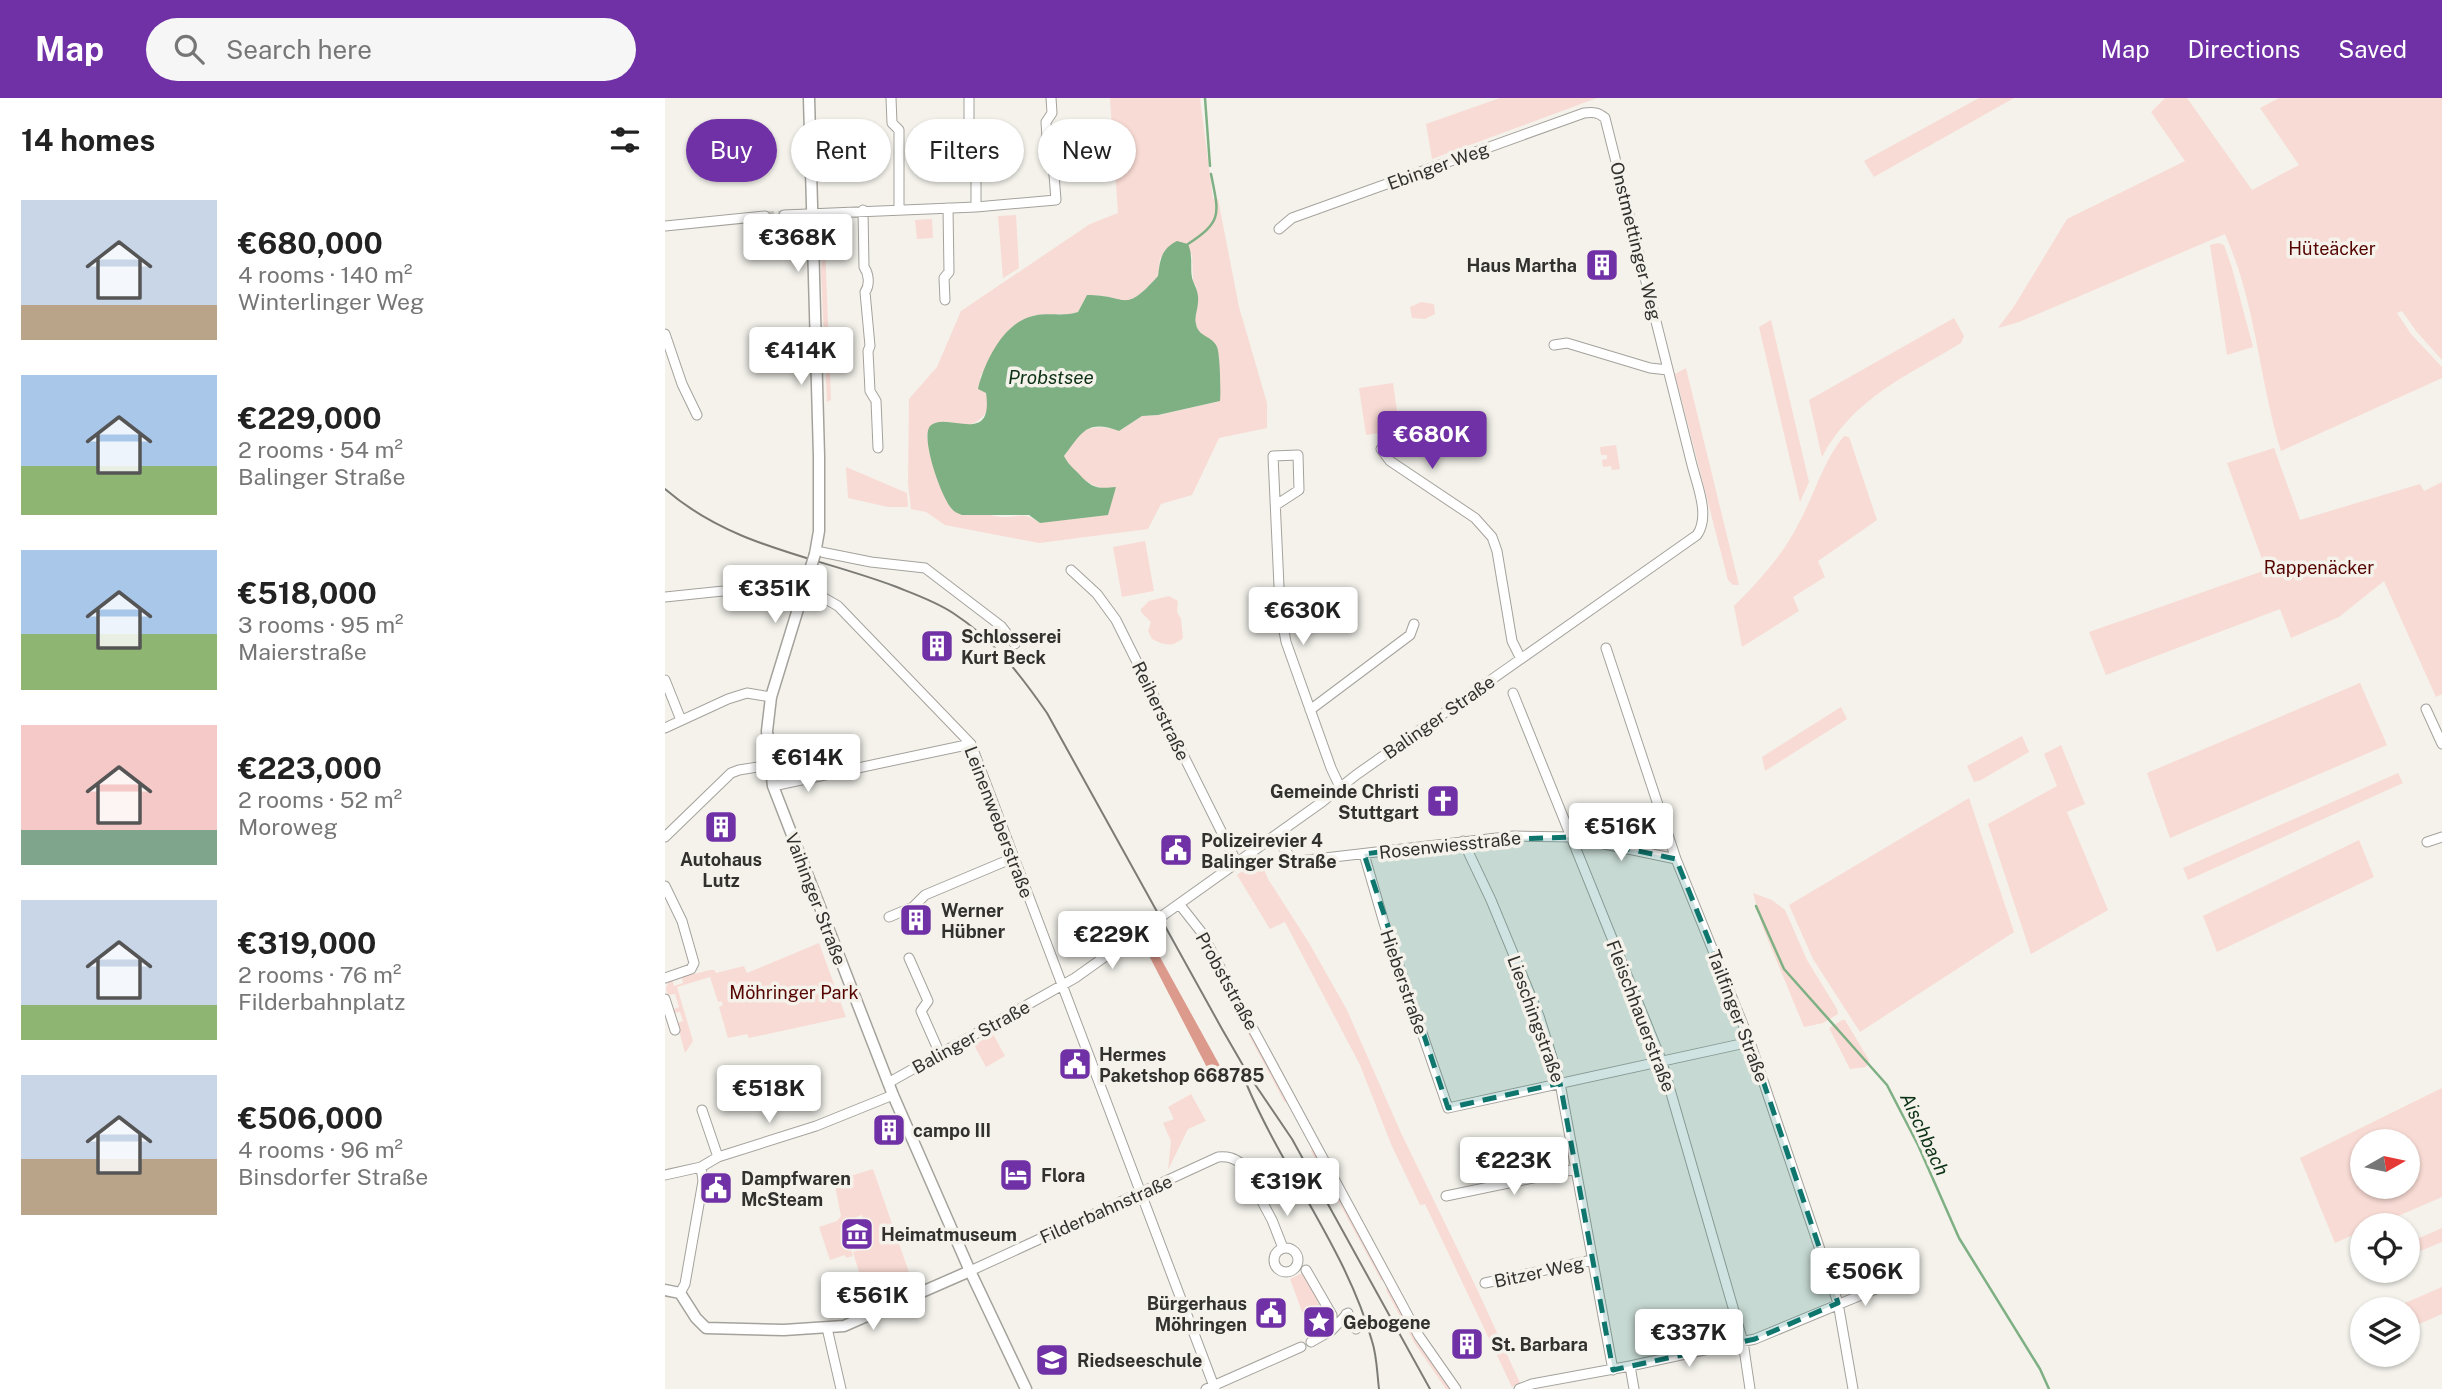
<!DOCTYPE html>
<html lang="en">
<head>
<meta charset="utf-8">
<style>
  :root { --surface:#fff; --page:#f6f6f6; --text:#222; --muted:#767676; --accent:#7030a6 }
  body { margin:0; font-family:"Public Sans",sans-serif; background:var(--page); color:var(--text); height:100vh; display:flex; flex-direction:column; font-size:26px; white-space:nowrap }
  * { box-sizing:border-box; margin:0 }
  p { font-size:23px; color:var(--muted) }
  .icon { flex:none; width:38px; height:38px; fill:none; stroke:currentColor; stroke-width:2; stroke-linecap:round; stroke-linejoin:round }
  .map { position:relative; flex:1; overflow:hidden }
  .sheet { display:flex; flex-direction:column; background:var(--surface); width:665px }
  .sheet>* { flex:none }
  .banner { position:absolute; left:21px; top:21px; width:665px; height:63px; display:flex; gap:14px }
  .needle { width:46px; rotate:81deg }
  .fabs { position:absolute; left:1685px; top:1031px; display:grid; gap:14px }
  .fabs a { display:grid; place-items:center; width:70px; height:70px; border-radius:50%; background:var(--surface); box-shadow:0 2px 5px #0004; font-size:35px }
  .price { position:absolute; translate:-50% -60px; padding:0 16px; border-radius:7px; background:#fff; color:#222; font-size:23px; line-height:46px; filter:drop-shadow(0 2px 4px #0008) }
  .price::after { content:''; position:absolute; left:50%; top:42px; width:21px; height:16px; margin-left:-10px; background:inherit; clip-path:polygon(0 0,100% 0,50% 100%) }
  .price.active { background:var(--accent); color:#fff }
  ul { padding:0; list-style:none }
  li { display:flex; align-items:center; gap:21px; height:175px; padding:0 21px }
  li span { display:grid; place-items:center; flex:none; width:196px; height:140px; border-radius:0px; color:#555 }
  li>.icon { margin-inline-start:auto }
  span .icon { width:84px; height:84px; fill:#fffc; stroke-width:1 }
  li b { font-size:30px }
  h2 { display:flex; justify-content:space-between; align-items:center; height:84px; padding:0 21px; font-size:30px }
  .chip { padding:0 24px; border-radius:32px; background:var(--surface); box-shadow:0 2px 5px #0004; font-size:24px; line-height:63px }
  .chip.active { background:var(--accent); color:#fff }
  header { display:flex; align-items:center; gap:42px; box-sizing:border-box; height:98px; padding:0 35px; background:var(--accent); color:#fff }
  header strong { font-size:33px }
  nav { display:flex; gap:38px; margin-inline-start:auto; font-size:24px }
  .search { width:490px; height:63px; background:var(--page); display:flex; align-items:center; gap:18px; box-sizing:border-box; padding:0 24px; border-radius:38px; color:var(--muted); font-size:26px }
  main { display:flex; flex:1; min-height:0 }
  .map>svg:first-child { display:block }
  .green { fill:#f8dbd4; fill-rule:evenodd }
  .forest { fill:#dc9a8c }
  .water { fill:#7eb084 }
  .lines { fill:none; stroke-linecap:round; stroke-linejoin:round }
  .stream { stroke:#7eb084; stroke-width:2.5 }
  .minor-tunnel { stroke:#cdcbc5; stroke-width:9; stroke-dasharray:9 4.5; stroke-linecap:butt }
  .minor-casing { stroke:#a5a29c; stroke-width:11 }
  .major-casing { stroke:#a5a29c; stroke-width:13 }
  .minor { stroke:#fff; stroke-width:9 }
  .major { stroke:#fff; stroke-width:10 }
  .tram { stroke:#7c7b76; stroke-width:2 }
  .major-bridge-casing { stroke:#a5a29c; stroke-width:13; stroke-linecap:butt }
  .major-bridge { stroke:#fff; stroke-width:10 }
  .marked { fill:#0f766e; fill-opacity:0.2; stroke:#0f766e; stroke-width:5; stroke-dasharray:14 9; stroke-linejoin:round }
  .labels { text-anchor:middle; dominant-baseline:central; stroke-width:7; stroke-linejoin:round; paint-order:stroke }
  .street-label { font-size:18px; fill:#32312e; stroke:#f4f2eb }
  .park-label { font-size:18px; fill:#550400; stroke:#f4f2eb }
  .poi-label { font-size:18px; font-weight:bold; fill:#32312e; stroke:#f4f2eb; text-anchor:start }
  .water-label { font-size:19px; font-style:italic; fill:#0c3215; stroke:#f4f2eb }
</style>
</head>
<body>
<header>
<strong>Map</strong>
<div class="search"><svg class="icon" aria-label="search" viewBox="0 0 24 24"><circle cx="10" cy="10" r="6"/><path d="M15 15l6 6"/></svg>Search here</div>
<nav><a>Map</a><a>Directions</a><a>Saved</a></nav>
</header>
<main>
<section class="sheet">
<h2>14 homes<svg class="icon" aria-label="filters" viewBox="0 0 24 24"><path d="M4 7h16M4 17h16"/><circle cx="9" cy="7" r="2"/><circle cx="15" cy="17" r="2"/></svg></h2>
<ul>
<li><span style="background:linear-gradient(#c9d6e8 75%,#b9a48a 0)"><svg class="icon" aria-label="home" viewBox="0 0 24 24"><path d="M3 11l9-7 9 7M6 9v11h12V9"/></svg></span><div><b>€680,000</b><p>4 rooms · 140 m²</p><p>Winterlinger Weg</p></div></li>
<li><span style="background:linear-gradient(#a9c7e8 65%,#8fb573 0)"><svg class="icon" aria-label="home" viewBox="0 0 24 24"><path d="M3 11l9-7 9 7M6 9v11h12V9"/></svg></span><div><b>€229,000</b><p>2 rooms · 54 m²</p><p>Balinger Straße</p></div></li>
<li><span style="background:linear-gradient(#a9c7e8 60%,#8fb573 0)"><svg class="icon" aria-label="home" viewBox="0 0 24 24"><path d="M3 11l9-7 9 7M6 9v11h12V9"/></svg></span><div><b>€518,000</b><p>3 rooms · 95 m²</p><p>Maierstraße</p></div></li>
<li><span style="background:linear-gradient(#f6c9c9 75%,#7fa58c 0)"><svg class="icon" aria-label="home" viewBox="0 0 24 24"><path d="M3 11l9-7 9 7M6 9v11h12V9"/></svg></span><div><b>€223,000</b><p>2 rooms · 52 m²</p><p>Moroweg</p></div></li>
<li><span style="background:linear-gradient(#c9d6e8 75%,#8fb573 0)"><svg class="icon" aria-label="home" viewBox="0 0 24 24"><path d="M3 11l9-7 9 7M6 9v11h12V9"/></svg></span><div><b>€319,000</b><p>2 rooms · 76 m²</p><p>Filderbahnplatz</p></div></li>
<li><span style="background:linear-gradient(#c9d6e8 60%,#b9a48a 0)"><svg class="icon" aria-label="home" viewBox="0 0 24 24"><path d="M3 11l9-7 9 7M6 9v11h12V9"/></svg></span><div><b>€506,000</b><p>4 rooms · 96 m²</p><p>Binsdorfer Straße</p></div></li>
</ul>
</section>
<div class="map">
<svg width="1777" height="1291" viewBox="0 0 1777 1291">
  <rect width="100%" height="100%" fill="#f4f2eb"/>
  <!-- green -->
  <path class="green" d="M445,0H535L548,101H553L574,209L602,305V330L554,340L527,397L496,406L483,431L374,445L280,427L261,414L246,411L243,385L244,301L272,269L296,213L425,126L453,115ZM527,156L528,183L531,188L533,203L530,224L534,235L546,242L552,249L555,303L494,317L477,318L454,333C441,328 423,326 412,339C407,344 404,352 399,358C406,374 421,386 437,390L375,425C356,412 356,420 337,419C321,418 298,407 282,402L264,354L262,336L285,324C303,332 314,325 324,311L321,295L315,279L326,261L370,217L405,216L413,214L422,197C464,197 458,217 493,178L495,160Z
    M835,0H932L767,61L761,26Z
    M1314,0H1349L1209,79L1199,63Z
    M1500,0H1522L1587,92L1634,67L1595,10L1614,0H1777V262L1751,233L1737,213L1732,215L1746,236L1777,269V280L1616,353C1594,282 1591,205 1560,136L1354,224L1333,230L1350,207L1402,121L1520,63L1486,14Z
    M351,117L354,170L338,180L333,118Z
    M267,121L268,140L252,141L250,122Z
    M1553,145L1559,147L1567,170L1588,249L1562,257L1545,147Z
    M158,147H160L166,302L162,304L156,173Z
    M756,204L769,206L770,216L760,221L747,220L745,209Z
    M1289,220L1299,238L1296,245C1242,278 1188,300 1157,359L1144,302Z
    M1106,222L1144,384L1135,404L1094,229Z
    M1021,270L1074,487H1068L1063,482L1010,276Z
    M728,285L732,313L721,334L701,337L694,290Z
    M1179,338L1184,339L1212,422L1153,463L1160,479L1128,499L1134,513L1077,549L1069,508C1096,481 1119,456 1136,421C1150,394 1159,362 1179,338Z
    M951,347L955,371L947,372L946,368L938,369L937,362L942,361V357H936L935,349Z
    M1609,350L1635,422L1755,386L1759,393L1777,384V596L1771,599L1719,483L1674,519L1626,540L1615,511L1441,577L1424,534L1601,472L1562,365Z
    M181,369L242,395L243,409H223L183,400Z
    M480,443L489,493L457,499L448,449Z
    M504,498L513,503L512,514L516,521L518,540C507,550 499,547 487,541L483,533L486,524L476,514V511L484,503Z
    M1695,585L1722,647L1505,740L1482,675Z
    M1176,609L1182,621L1100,673L1097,659Z
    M1357,638L1364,654L1316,682L1309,684L1302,668Z
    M1396,647L1420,706L1402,714L1443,812L1366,856L1323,726L1392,688L1379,656Z
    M1733,675L1738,685L1523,782L1518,770Z
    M1304,700L1349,834L1195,934L1148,861L1124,807Z
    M1694,742L1709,779L1552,854L1538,818Z
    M595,761L603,781L644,845L682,912L736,1035L812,1191L855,1285L847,1289L760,1106L755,1107L726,1046L695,967L620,824L605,831L572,777Z
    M1088,795L1107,802L1120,812L1142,862L1172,911L1173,916L1158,925L1139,929L1098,830Z
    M531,838L538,847L622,1001L620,1005Z
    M154,845L181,919L84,940L82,936L63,940L54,909L58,907L56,903L53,904L45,879L12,889L28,943L20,955L12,925L18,923L15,914L8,915L7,912L14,909L10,896L3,897L1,891L3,885L7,882L9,888L18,885L17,879L45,872H49L51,875L79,868L82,875Z
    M1177,922H1180L1204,962L1201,969L1185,971L1164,930Z
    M328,936L340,958L321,969L309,947Z
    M1777,990V1099L1712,1127H1698L1697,1133L1670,1145L1635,1060ZM1743,1043V1088H1698V1043Z
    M526,996L541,1023L523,1031L503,1072L506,1043L498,1025L509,1021L503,1009Z
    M648,1049L720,1183L716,1182L646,1053Z
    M208,1071L247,1183L201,1197L188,1154L207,1148L197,1117L177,1124L188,1158L181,1160L180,1157L165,1162L154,1129L172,1123L176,1118L169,1083Z
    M1777,1130V1144L1743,1158V1145Z
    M637,1175C646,1191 661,1211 656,1229L651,1232L643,1230L625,1181Z
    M722,1189L753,1244L785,1291H781L750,1246L721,1192Z
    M1777,1189V1216L1743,1231V1211H1726Z"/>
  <!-- forest -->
  <path class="forest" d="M485,841L560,977L549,983L478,846Z"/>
  <!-- water -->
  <path class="water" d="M512,143L523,146C529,160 524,172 528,183C531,190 534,196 533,204C533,211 529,219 531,226C533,239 548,238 552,249C555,255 556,295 555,303L493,317L477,318L454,333C421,321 417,335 399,358C403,366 408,370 414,376C427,390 432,391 451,389L443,417L375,425L364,417H297C293,415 289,414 287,411C277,401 255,340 265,328C281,312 329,350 321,295L313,291C319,264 339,224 368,218C383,214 398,219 413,214L422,197C464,197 458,217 493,178C495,162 496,151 512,143Z"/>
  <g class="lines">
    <!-- stream -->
    <path class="stream" d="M540,0L545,68
      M523,146C558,123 554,116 546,76
      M1091,808L1119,871L1222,987L1253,1047L1294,1140L1375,1271L1384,1291"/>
    <!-- minor-tunnel -->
    <path class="minor-tunnel" d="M100,118L119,117"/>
    <defs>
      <path id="minor" d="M226,0L227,25L234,32V111
        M304,0V24L311,39V109
        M198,112L199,169C204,176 205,187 200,194L205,248L203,253L205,293L211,303L213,350
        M119,117L311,109L391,102L388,64L383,56L381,24L387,15L386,0
        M0,128L100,118
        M280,202L279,180L284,174L283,110
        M0,236L17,286L32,317
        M889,247L902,245L985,270L1003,272
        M716,351L725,363L810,420L827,439L832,453L847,543L856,561
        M611,407L634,392L633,357L608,358L615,510L621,544L666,670L675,689
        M151,453L206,464L260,470L336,528L350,546
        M406,472L432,496L451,522L572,765
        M140,489L173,508L306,646L550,1291
        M0,499L115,487
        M941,550L1011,761L1085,944L1173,1205L1188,1291
        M0,582L16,622
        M848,595L997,964L1078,1244L1085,1291
        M1761,611L1777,646
        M645,612L745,537L749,526
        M0,630L63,601L82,595L106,599
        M108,688L306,646
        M610,738L626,760L634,763L849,738L906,739L1011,761
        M0,739L66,675L74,672L105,667
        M798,743L826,802L874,918L895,985L948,1272
        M1762,744L1777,739
        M699,756L719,825L783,1010L1085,944
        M0,788L17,823L29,865L26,871L0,880
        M515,807L537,835L568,894L754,1238L791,1291
        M224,819L248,809L260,797L348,760
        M244,860L263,903L256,913L275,956
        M0,901L10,932
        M223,985L410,880L657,704L691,677L1032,437C1046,417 1031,385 1026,363L940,20C933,14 928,14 919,15L627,120L614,131
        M37,1012L53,1059
        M0,1077L36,1069L53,1059L151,1028L228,997
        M781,1098L911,1071
        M609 1162a12 12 0 1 1 24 0a12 12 0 1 1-24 0Z
        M641,1172L667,1217V1232
        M305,1173L553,1059C563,1058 569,1060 577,1066L607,1122L618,1150
        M820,1185L927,1162
        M15,1195L20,1186L38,1083L36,1069
        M681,1216L691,1231
        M162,1230L176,1291
        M646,1244L667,1232L683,1215
        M965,1268L969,1291
        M541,1291L636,1249
        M854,1291L867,1286L965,1268L1090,1241L1218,1188"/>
      <path id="major" d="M144,0L154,358V433L150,456
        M144,475L106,599L102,633L108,688L228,997L305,1173L361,1291
        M0,1192L15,1195L31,1220L41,1230L119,1232L179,1228L305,1173"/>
    </defs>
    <!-- minor casing -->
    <use href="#minor" class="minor-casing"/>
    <!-- major casing -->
    <use href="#major" class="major-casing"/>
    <!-- minor -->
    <use href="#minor" class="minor"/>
    <!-- major -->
    <use href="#major" class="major"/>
    <!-- tram -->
    <path class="tram" d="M0,391C67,449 149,458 229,488C249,496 270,503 288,515C328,541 355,576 382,615L557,931L583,976L627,1041L765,1291
      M581,985C618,1073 681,1151 707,1243C712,1258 712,1275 714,1291"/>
    <defs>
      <path id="major-bridge" d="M144,475L150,456"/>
    </defs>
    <!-- major-bridge casing -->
    <use href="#major-bridge" class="major-bridge-casing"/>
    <!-- major-bridge -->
    <use href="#major-bridge" class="major-bridge"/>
  </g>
  <!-- marked area -->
  <path class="marked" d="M906,739L1011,761L1085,944L1173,1205L1090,1241L948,1272L895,985L783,1010L699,756L798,743Z"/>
  <!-- icons -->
  <defs>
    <symbol id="building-square" viewBox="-11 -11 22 22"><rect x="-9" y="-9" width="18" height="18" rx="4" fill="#7030a6" stroke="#f4f2eb"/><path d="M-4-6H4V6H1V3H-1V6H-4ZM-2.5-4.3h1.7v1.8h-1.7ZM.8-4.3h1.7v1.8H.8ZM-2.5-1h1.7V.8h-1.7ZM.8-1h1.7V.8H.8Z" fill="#fff"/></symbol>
    <symbol id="church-square" viewBox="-11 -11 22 22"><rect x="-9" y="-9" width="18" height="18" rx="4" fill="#7030a6" stroke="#f4f2eb"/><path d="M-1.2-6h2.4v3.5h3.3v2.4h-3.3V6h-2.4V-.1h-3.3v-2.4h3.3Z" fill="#fff"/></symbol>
    <symbol id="civic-square" viewBox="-11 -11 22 22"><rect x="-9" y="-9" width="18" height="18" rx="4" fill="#7030a6" stroke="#f4f2eb"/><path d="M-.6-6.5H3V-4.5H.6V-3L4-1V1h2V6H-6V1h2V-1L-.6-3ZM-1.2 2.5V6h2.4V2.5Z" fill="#fff"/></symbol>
    <symbol id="hotel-square" viewBox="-11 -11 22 22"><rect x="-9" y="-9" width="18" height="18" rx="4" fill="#7030a6" stroke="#f4f2eb"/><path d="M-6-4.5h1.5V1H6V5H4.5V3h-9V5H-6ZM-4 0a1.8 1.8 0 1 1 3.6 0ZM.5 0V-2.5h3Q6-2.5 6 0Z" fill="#fff"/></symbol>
    <symbol id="museum-square" viewBox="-11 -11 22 22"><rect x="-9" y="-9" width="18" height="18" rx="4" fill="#7030a6" stroke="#f4f2eb"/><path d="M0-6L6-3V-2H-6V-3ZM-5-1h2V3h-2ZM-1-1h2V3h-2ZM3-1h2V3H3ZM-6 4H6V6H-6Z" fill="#fff"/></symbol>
    <symbol id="sight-square" viewBox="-11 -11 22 22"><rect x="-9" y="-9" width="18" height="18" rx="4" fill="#7030a6" stroke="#f4f2eb"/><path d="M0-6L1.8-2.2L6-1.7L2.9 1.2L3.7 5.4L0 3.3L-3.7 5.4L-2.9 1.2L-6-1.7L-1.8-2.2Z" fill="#fff"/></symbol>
    <symbol id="school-square" viewBox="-11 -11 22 22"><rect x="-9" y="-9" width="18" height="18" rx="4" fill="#7030a6" stroke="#f4f2eb"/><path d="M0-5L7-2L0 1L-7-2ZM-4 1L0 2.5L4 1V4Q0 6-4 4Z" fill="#fff"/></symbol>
  </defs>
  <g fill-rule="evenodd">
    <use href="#building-square" x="918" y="148" width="38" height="38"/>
    <use href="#building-square" x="253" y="529" width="38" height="38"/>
    <use href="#church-square" x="759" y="684" width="38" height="38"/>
    <use href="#building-square" x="37" y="710" width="38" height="38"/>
    <use href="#civic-square" x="492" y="733" width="38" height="38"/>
    <use href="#building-square" x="232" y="803" width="38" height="38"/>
    <use href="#civic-square" x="391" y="947" width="38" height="38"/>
    <use href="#building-square" x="205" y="1013" width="38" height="38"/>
    <use href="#hotel-square" x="332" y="1058" width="38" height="38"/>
    <use href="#civic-square" x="32" y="1071" width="38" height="38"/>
    <use href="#museum-square" x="173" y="1117" width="38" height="38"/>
    <use href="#civic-square" x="587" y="1196" width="38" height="38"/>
    <use href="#sight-square" x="635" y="1205" width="38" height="38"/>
    <use href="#building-square" x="783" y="1227" width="38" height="38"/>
    <use href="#school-square" x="368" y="1243" width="38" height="38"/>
  </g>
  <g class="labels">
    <!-- street labels -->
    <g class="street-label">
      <text transform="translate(773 68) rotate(-20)">Ebinger Weg</text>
      <text transform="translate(971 143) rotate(76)">Onstmettinger Weg</text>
      <text transform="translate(496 613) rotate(64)">Reiherstraße</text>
      <text transform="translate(774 619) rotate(-35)">Balinger Straße</text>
      <text transform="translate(334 724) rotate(69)">Leinenweberstraße</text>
      <text transform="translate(785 747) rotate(-6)">Rosenwiesstraße</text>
      <text transform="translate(151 801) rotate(69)">Vaihinger Straße</text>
      <text transform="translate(562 883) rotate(61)">Probststraße</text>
      <text transform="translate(739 884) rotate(71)">Hieberstraße</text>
      <text transform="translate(976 918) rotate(69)">Fleischhauerstraße</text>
      <text transform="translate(1073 918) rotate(69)">Tailfinger Straße</text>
      <text transform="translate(871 921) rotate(70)">Lieschingstraße</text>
      <text transform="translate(306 939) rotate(-29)">Balinger Straße</text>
      <text transform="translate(441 1111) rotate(-24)">Filderbahnstraße</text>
      <text transform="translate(874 1174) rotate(-12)">Bitzer Weg</text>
    </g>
    <!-- park labels -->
    <g class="park-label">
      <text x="1667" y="150">Hüteäcker</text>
      <text x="1654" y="469">Rappenäcker</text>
      <text x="129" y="894">Möhringer Park</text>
    </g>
    <!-- poi labels -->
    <g class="poi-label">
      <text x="912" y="167" text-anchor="end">Haus Martha</text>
      <text x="296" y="538">Schlosserei<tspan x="296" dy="21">Kurt Beck</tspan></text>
      <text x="754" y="693" text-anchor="end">Gemeinde Christi<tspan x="754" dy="21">Stuttgart</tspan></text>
      <text x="536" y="742">Polizeirevier 4<tspan x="536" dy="21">Balinger Straße</tspan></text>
      <text x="56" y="761" text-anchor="middle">Autohaus<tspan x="56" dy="21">Lutz</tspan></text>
      <text x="276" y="812">Werner<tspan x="276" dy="21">Hübner</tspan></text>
      <text x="434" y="956">Hermes<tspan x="434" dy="21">Paketshop 668785</tspan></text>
      <text x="248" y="1032">campo III</text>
      <text x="376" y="1077">Flora</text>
      <text x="76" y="1080">Dampfwaren<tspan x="76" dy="21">McSteam</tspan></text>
      <text x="216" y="1136">Heimatmuseum</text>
      <text x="582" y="1205" text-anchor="end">Bürgerhaus<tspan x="582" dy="21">Möhringen</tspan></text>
      <text x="678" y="1224">Gebogene</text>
      <text x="826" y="1246">St. Barbara</text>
      <text x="412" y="1262">Riedseeschule</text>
    </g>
    <!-- water labels -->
    <g class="water-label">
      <text x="386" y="279">Probstsee</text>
      <text transform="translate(1260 1036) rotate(65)">Aischbach</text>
    </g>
  </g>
</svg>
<div class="fabs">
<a><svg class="needle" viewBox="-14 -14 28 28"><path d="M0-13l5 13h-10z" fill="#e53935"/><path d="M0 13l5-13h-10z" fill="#767676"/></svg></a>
<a><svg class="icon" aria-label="locate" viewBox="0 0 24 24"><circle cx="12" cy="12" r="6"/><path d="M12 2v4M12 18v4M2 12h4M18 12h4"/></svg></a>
<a><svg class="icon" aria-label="layers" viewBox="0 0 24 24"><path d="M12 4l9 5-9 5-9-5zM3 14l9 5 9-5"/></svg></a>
</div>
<b class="price" style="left:133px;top:176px">€368K</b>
<b class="price" style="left:136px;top:289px">€414K</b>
<b class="price active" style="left:767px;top:373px">€680K</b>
<b class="price" style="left:110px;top:527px">€351K</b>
<b class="price" style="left:638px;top:549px">€630K</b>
<b class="price" style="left:143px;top:696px">€614K</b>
<b class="price" style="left:956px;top:765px">€516K</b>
<b class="price" style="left:447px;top:873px">€229K</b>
<b class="price" style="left:104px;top:1027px">€518K</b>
<b class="price" style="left:849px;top:1099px">€223K</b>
<b class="price" style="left:622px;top:1120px">€319K</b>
<b class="price" style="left:1200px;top:1210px">€506K</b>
<b class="price" style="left:208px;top:1234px">€561K</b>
<b class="price" style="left:1024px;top:1271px">€337K</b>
<div class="banner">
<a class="chip active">Buy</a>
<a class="chip">Rent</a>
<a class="chip">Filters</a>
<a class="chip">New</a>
</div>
</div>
</main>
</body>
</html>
